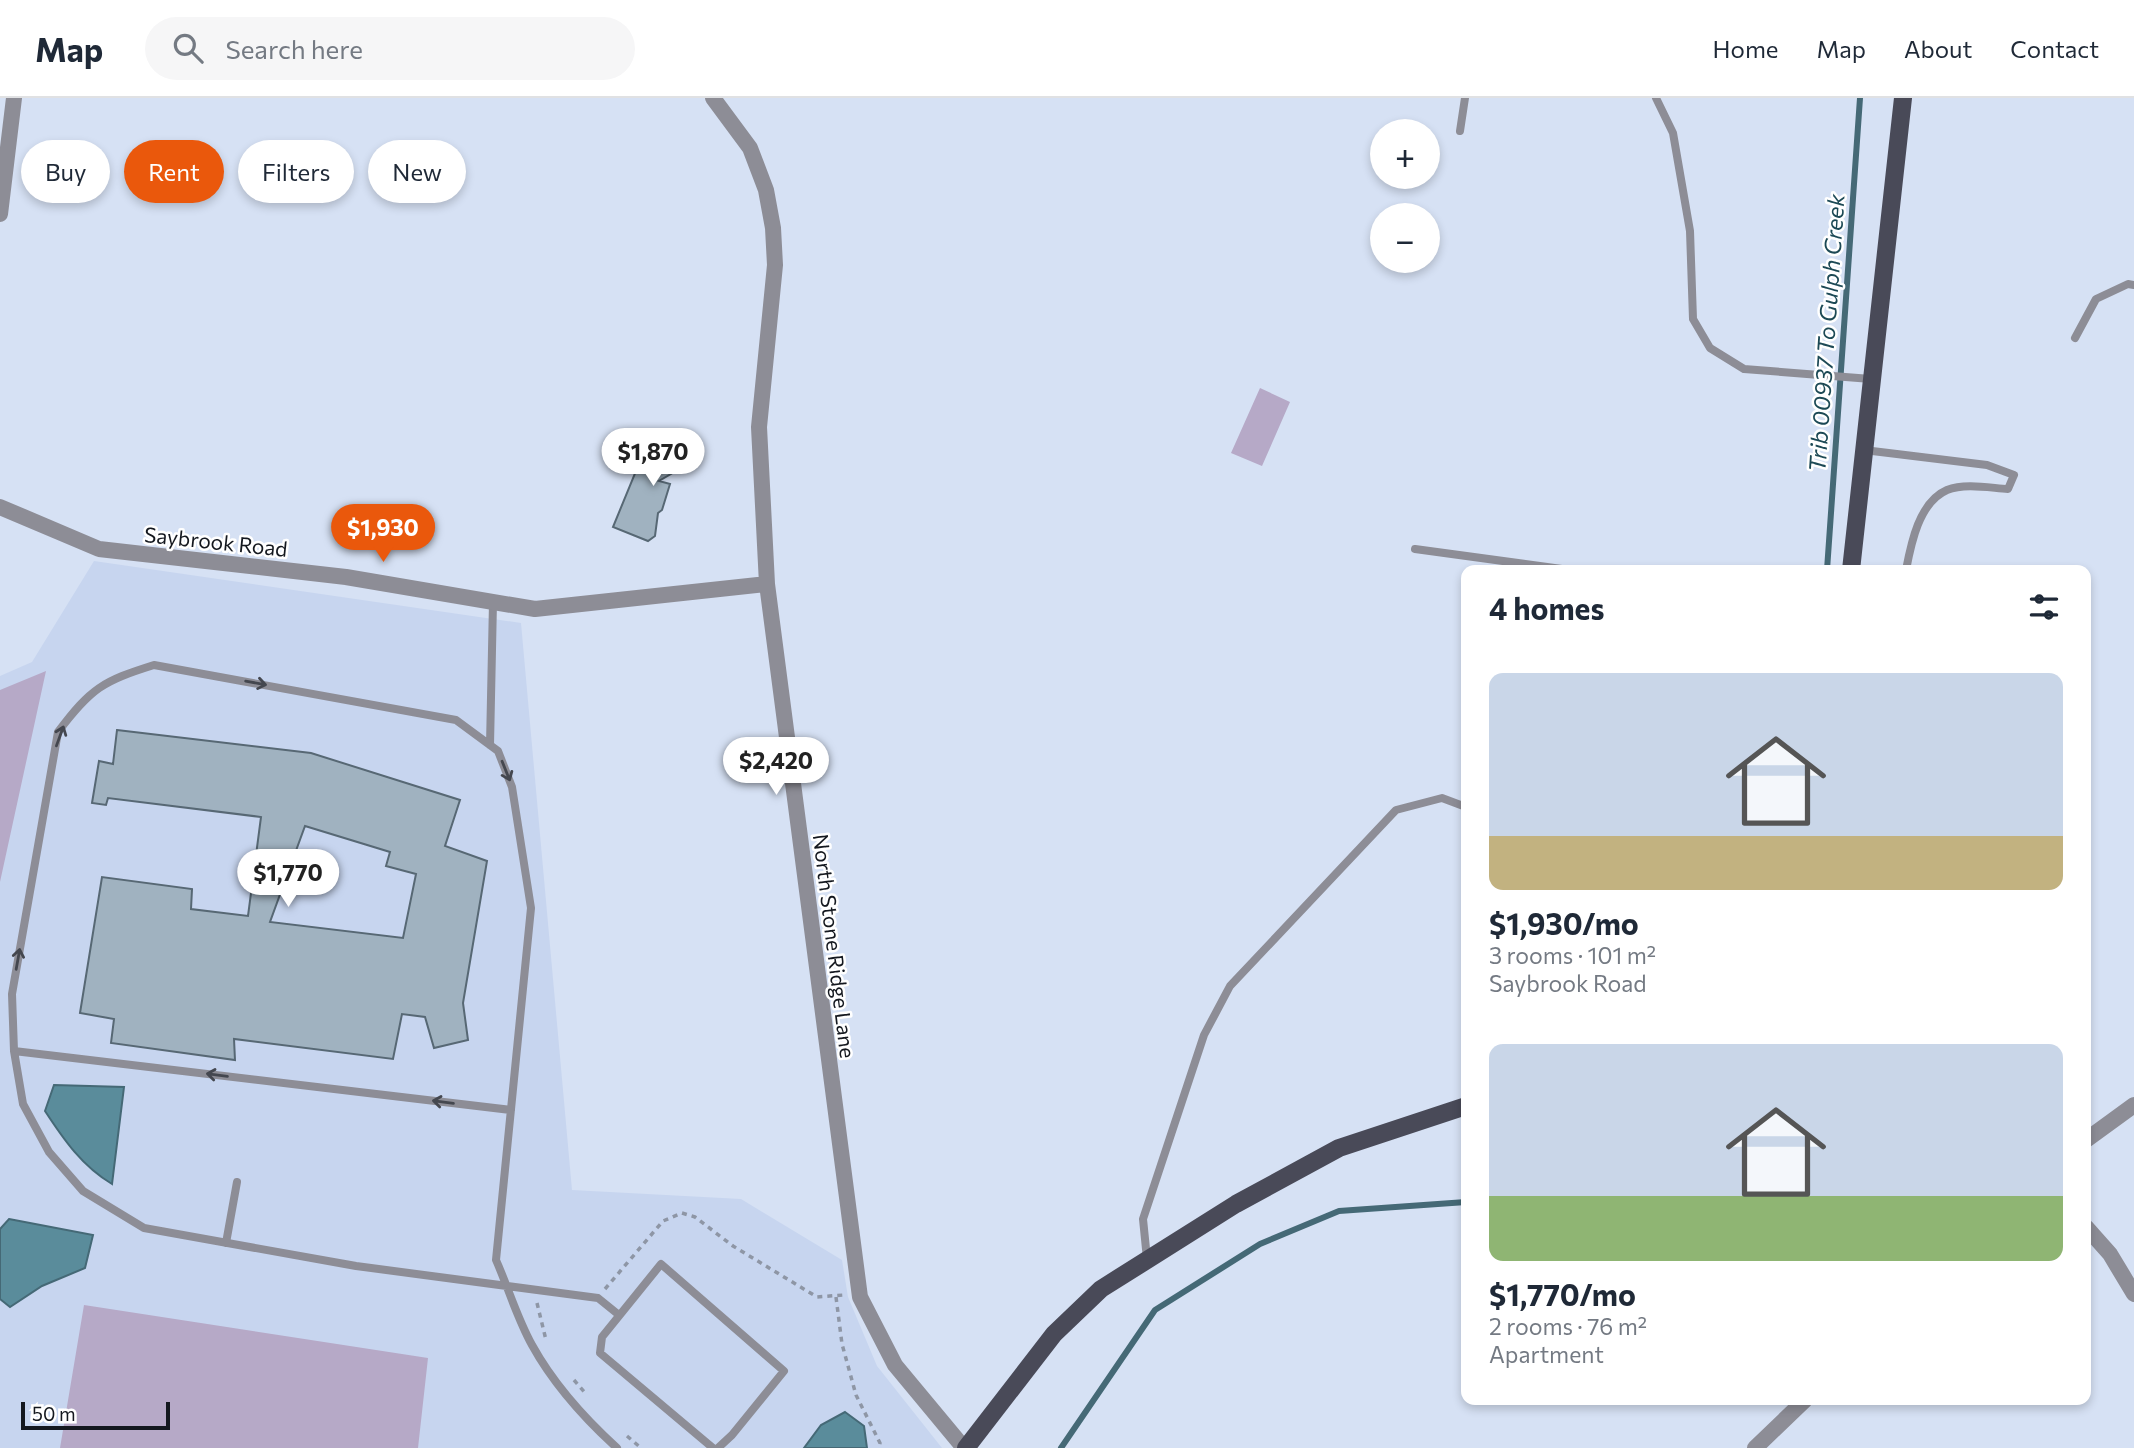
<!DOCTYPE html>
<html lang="en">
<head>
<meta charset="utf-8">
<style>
  :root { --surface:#fff; --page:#f6f6f7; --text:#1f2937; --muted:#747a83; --line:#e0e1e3; --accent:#ea580c }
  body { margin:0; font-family:Commissioner,sans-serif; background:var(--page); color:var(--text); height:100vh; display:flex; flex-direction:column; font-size:26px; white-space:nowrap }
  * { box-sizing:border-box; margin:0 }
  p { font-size:23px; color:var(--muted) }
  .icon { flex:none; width:38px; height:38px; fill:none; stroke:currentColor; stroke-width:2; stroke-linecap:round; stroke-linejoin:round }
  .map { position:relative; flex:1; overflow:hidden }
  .drawer { position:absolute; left:1461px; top:467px; width:630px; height:840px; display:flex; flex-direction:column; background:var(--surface); border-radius:14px; box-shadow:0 4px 10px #0003 }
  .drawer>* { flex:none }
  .guide { position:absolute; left:21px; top:42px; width:665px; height:63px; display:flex; gap:14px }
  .buttons { position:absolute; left:1370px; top:21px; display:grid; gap:14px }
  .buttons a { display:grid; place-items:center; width:70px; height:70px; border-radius:50%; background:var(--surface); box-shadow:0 4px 10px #0003; font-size:35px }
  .scale { position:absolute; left:21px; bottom:18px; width:149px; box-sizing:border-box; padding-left:7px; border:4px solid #14181f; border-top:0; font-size:19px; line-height:24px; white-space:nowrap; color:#14181f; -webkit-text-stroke:5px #fff; paint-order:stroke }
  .price { position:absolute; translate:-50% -60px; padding:0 16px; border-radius:24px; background:#fff; color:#222; font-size:23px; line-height:46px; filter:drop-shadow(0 2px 4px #0008) }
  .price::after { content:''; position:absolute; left:50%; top:42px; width:21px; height:16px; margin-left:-10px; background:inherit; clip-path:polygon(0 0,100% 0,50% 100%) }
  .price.current { background:var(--accent); color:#fff }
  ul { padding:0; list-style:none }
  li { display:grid; align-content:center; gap:14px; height:371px; padding:0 28px }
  li span { display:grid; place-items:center; height:217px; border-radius:14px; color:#555 }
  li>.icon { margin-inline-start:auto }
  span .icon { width:126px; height:126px; fill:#fffc; stroke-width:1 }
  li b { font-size:30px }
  h2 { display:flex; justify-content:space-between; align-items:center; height:84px; padding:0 28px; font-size:30px }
  .chip { padding:0 24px; border-radius:32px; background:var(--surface); box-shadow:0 4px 10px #0003; font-size:24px; line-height:63px }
  .chip.current { background:var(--accent); color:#fff }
  header { display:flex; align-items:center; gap:42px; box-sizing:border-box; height:98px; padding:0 35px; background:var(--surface); border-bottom:2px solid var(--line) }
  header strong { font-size:33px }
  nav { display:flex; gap:38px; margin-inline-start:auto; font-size:24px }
  .search { width:490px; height:63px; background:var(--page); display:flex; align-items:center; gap:18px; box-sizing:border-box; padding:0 24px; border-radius:38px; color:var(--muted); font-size:26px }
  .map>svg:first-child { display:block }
  .built { fill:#c7d5ef }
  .green { fill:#b6a9c7 }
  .water { fill:#5a8c9b; stroke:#456976; stroke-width:2 }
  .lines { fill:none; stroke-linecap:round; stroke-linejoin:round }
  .stream { stroke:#456976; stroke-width:6 }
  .building { fill:#a0b2c0; stroke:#576874; stroke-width:2; fill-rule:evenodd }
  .path { stroke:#8e96a5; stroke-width:3.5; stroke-dasharray:5 5; stroke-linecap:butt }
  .lane { stroke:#8d8d96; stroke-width:8 }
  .street { stroke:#8d8d96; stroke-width:16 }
  .primary { stroke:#494a58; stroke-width:18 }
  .oneway { stroke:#44474f }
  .labels { text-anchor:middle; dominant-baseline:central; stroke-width:5; stroke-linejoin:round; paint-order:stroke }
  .street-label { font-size:21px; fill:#14181f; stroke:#fff }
  .water-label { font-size:23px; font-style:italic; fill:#1c4955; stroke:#fff }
</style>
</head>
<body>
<header>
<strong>Map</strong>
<div class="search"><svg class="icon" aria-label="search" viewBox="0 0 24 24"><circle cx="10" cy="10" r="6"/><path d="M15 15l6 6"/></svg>Search here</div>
<nav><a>Home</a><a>Map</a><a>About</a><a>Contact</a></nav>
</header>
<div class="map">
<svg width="2134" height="1350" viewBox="0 0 2134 1350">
  <rect width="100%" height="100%" fill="#d6e1f4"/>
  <!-- built -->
  <path class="built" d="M94,463L521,525L572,1092L741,1101L842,1162L848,1199L877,1268L942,1350H0V578L32,564Z"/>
  <!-- green -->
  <path class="green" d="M1260,290L1290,304L1262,368L1231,355Z
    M46,573L0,784V592Z
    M84,1207L428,1260L418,1350H60Z"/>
  <!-- water -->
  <path class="water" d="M54,987L124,989L112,1086C82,1068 64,1042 45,1013Z
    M9,1121L93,1137L85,1170L42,1188L10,1209L0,1201V1131Z
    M845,1314L864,1328L867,1350H804L821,1327Z"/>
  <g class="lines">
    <!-- stream -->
    <path class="stream" d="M1827,472L1860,0
      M1061,1350L1155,1212L1260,1146L1339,1113L1466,1104"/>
  </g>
  <!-- building -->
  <path class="building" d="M687,336L696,355L695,362L659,383L670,386L662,412L658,415L655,438L648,443L613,429L638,368L658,362L652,351Z
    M117,632L311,655L460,702L445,748L487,763L463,905L468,942L434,950L425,919L402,916L393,961L234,941L235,962L111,945L114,921L80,915L102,779L192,791L191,811L248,818L261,719L108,700L106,707L92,705L99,663L113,666ZM305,728L390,754L386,768L416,776L403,840L270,824Z"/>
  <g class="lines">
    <!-- path -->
    <path class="path" d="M605,1191L663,1123L682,1115L695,1119L733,1148L817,1199L844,1197
      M836,1199L842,1246L856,1297L880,1345L879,1350
      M537,1205L546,1242
      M574,1282L587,1297
      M627,1338L641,1350"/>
    <!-- lane -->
    <path class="lane" d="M1656,0L1673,35L1690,133L1693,221L1710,250L1744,271L1871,281
      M1460,33L1465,0
      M2075,240L2096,201L2128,186L2134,187
      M1864,352L1987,367L2014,377L2008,391C1990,390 1965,385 1947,392C1919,404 1911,446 1906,472
      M1415,451L1569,472
      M490,647L493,504
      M14,953L511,1012
      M226,1145L237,1084
      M1147,1161L1143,1121L1204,937L1230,888L1396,712L1442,700L1466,709
      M617,1350C583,1319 554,1287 532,1247C517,1220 508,1189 496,1162L531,810L512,689L498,653L456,622L154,567C103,583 91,590 58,634L12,896L14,953L23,1006L49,1054L83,1093L144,1130L356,1168L598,1200L619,1217
      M713,1350L600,1255L602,1239L661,1166L784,1273L732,1337L718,1350"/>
    <!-- street -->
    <path class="street" d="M713,0L750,50L766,92L773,130L775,167L759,329L767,486L860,1199L895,1267L964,1350
      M0,116L14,0
      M0,409L99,451L346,479L535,511L767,486
      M2086,1042L2134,1007
      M2086,1129L2110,1156L2134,1196
      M1755,1350L1805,1302"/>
    <!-- primary -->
    <path class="primary" d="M1851,472L1903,0
      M966,1350L1054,1236L1101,1191L1236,1106L1339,1050L1466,1008"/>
  </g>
  <!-- one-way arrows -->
  <defs><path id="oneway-shaft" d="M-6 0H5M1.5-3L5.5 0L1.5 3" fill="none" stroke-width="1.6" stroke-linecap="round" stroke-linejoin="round" transform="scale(1.75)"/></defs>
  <g class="oneway">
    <use href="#oneway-shaft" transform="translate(256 585) rotate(10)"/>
    <use href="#oneway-shaft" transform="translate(60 638) rotate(-70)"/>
    <use href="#oneway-shaft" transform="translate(506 673) rotate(68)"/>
    <use href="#oneway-shaft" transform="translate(18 861) rotate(-80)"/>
    <use href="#oneway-shaft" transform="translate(217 977) rotate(-173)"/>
    <use href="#oneway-shaft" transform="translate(443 1004) rotate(-173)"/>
  </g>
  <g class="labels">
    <!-- street labels -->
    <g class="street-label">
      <text transform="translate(216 443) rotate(6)">Saybrook Road</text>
      <text transform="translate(835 848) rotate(83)">North Stone Ridge Lane</text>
    </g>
    <!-- water labels -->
    <g class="water-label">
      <text transform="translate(1826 235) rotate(-86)">Trib 00937 To Gulph Creek</text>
    </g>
  </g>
</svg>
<div class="buttons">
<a>+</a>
<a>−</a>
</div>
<div class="scale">50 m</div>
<b class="price" style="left:653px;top:390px">$1,870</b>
<b class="price current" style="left:383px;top:466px">$1,930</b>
<b class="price" style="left:776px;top:699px">$2,420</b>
<b class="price" style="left:288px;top:811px">$1,770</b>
<div class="guide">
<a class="chip">Buy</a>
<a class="chip current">Rent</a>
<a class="chip">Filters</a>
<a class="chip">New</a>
</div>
<section class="drawer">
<h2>4 homes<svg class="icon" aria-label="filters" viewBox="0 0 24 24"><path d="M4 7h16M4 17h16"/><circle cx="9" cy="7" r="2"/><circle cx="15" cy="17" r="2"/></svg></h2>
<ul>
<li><span style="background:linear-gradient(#c9d6e8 75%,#c2b280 0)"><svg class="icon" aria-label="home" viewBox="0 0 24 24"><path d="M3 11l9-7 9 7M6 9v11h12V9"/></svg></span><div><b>$1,930/mo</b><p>3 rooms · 101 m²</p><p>Saybrook Road</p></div></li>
<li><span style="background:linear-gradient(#c9d6e8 70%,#8fb573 0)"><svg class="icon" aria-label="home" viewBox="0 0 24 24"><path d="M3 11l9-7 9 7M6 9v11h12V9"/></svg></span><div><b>$1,770/mo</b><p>2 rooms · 76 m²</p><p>Apartment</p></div></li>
</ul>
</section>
</div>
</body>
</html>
